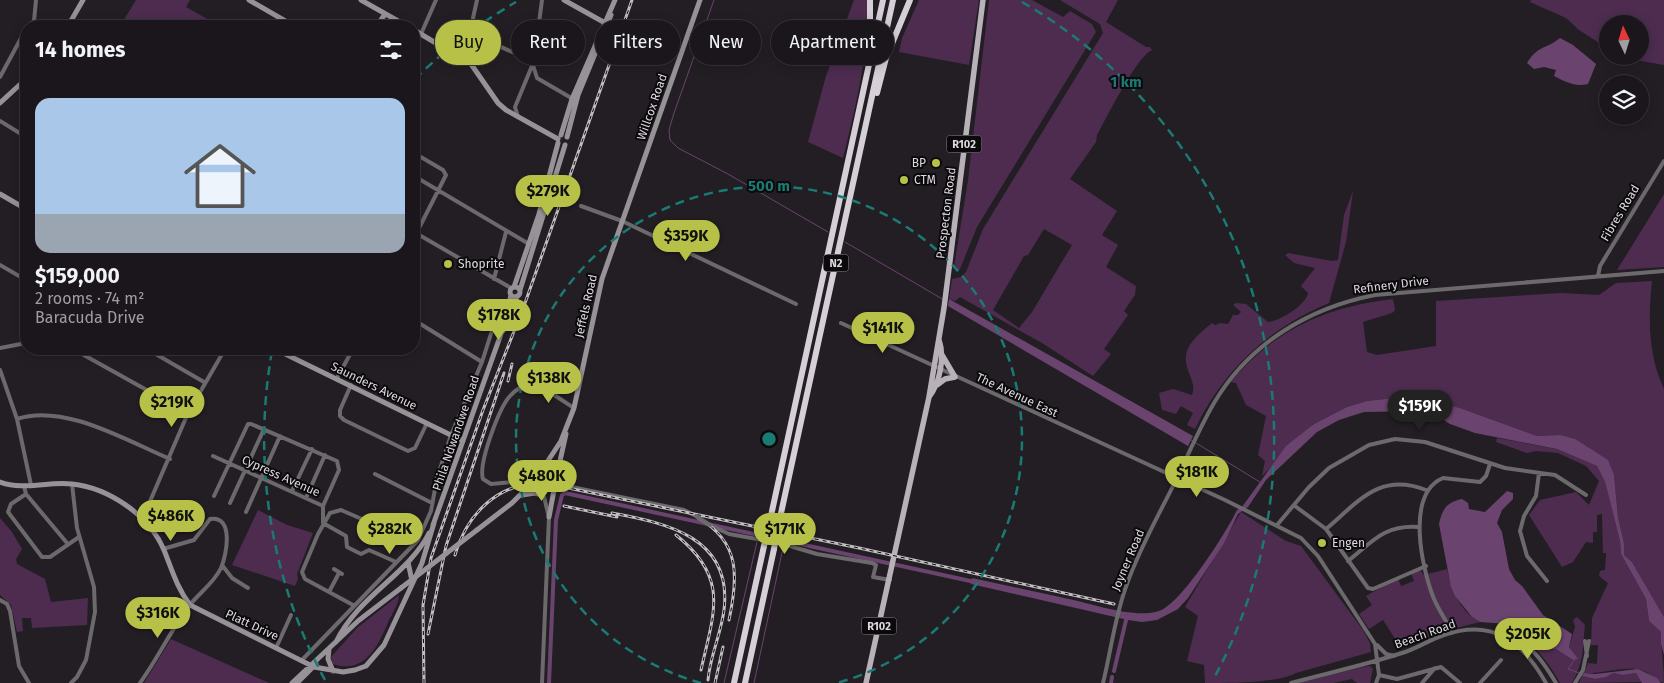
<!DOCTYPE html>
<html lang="en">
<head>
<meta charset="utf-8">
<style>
  :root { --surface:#1a161b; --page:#272328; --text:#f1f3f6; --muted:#9f9fa3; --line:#38353a; --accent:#b7c148 }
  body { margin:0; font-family:"Fira Sans",sans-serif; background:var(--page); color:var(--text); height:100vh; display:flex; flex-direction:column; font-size:19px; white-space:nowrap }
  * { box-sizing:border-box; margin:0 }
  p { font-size:16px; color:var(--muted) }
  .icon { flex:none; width:28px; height:28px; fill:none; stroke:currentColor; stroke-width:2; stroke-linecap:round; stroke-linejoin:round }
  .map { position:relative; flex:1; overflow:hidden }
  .drawer { position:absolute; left:20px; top:20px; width:400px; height:335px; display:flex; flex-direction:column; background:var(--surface); border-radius:20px; box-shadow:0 2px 12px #0003,0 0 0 1px var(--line) }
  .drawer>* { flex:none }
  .top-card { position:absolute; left:435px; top:20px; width:475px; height:45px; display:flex; gap:10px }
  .needle { width:32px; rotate:356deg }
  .fabs { position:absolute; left:1599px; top:15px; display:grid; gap:10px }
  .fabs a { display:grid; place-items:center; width:50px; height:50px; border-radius:50%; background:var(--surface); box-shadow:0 2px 12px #0003,0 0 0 1px var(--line); font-size:25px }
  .price { position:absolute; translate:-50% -42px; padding:0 11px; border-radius:18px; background:var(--accent); color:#111; font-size:16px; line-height:32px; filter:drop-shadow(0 1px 2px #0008) }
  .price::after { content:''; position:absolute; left:50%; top:30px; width:15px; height:11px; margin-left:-8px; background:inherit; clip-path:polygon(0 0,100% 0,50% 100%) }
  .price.on { background:#222; color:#fff }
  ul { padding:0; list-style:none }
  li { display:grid; align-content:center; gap:10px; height:265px; padding:0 15px }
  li+li { border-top:1px solid var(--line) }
  li span { display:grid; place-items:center; height:155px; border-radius:15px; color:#555 }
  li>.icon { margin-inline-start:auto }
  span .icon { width:90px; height:90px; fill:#fffc; stroke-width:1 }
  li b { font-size:21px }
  h2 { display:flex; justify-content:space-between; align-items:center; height:60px; padding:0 15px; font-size:21px }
  .chip { padding:0 18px; border-radius:22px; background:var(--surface); box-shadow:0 2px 12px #0003,0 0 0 1px var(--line); font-size:18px; line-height:45px }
  .chip.on { background:var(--accent); color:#111 }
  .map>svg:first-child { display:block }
  .green { fill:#4d2c50; fill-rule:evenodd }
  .water { fill:#6a446e }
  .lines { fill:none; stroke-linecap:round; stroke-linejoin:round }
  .stream { stroke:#6a446e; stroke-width:1 }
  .canal { stroke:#6a446e; stroke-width:4 }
  .street { stroke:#6b696c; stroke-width:4 }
  .secondary { stroke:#969297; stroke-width:5 }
  .primary { stroke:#b8b2b8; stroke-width:5.5 }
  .highway { stroke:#d6cfd7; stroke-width:6 }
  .rail-casing { stroke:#c1bdc1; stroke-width:3 }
  .rail { stroke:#0b090c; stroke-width:1; stroke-dasharray:4; stroke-linecap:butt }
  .street-bridge { stroke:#6b696c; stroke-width:4 }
  .secondary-bridge { stroke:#969297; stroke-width:5 }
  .highway-bridge { stroke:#d6cfd7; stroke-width:6 }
  .ring { fill:none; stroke:#197b74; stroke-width:2.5; stroke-dasharray:9 6 }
  .poi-dot { fill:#b7c148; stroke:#0b090c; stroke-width:2 }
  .labels { text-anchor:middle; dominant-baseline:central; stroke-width:4; stroke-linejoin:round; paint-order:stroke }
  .shield { fill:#0b090c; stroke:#9f9b9f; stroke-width:1 }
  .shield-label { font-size:11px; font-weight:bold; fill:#dedade }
  .street-label { font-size:12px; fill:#dedade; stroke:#0b090c }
  .poi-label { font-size:12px; fill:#dedade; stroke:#0b090c; text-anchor:start }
  .centre { fill:#197b74; stroke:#0b090c; stroke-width:2.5 }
  .ring-label { font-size:15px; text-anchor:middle; font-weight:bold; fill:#197b74; stroke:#0b090c; stroke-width:4; stroke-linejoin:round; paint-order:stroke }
</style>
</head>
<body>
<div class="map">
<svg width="1664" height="683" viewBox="0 0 1664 683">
  <rect width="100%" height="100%" fill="#231e24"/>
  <!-- green -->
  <path class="green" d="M136,0H190L186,7L213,22L212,26H128L122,23Z
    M854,0H867C869,54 856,105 843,158L808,142L826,76Z
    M919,0H979L969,65L899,52L902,38Z
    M989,0H1032L1063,17L1070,11L1092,24L1096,32L977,227L960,269L957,272L954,267L968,180Z
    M1060,0H1118L1106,22L1146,47H1150L1152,50C1137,56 1107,117 1097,135L1096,142L1070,179L1117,211L1102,235L1118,245L1106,267L1136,286L1135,295L1124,311L1128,315L1104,349L1111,354L1093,376L1042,343L960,297L955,301L949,299L952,279L961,277L966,272L983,229L1103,33L1100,24ZM1044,229L1072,245L1032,312L1019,328L993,310L1024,256L1028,255Z
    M1531,0H1664V65L1641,61L1629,56H1640V24H1608L1607,48L1579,30L1566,18L1530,2Z
    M1353,191L1346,242L1329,303C1269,328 1223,370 1195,429L1187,425L1193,413L1181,406L1176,414L1162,410L1159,393L1173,389L1192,395C1199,379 1175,364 1192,342C1197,335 1205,329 1212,323L1215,325L1220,323L1228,324L1233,315H1238L1241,312L1233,305L1236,303L1246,304L1268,322C1280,321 1306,305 1308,293L1301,286L1315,268L1294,263L1285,255L1288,253L1332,261L1338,260L1344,215Z
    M1664,194V267L1617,270Z
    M1652,281C1648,318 1648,355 1664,389V617L1632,562L1624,555V543L1618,517L1614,475L1560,435L1537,436L1460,408L1412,396L1367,401L1347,407L1314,424L1262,476L1265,461L1258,455L1266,416L1246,405L1236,383L1231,382C1275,329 1326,307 1393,299L1395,310L1392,313L1363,322L1367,352L1377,355L1436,346V301L1561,293L1599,295L1616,283Z
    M1497,438L1557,449L1597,466L1605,482L1620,541L1621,554L1646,599L1649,621L1661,632C1661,649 1664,666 1664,683C1655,680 1648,670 1636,669C1618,667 1602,674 1584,673L1588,663L1597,664L1598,645H1591L1592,618L1608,583L1599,576L1600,571L1605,570L1606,553H1603L1602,514L1597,515V532H1593V543L1586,542L1573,562L1562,567L1529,515L1540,500L1576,492L1589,505L1599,481L1586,466L1558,453L1536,451L1527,453L1496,442Z
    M258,510L287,525L313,533L297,574L298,579L295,586L232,565Z
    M1241,512L1286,541L1301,546L1363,630L1370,643L1371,652L1296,673C1278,683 1229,683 1205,683L1204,665L1187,661L1198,616L1185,607Z
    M0,518L12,532L22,549L16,559L17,564L45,579L51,602L88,598L87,625L32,628L31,618H22L23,631L17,632L11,605L0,595Z
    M1447,569C1452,590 1460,612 1480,622L1444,631L1401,648L1383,620L1369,629L1359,614L1372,605L1366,596L1398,578L1401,586L1414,581L1411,573L1420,570L1424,575Z
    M399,595C399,602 393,613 389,620C379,644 366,675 333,664L331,657L357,628Z
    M1577,617L1585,625C1582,650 1585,659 1572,683H1560C1549,663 1530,637 1508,628V624L1520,629L1533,642L1556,649L1573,660L1577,659L1569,647L1575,627L1573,620Z
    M171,639L269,683H144Z
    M1363,667L1370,666L1373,669L1370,683H1357L1352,679L1333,683H1298Z
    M1613,673L1623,675L1636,673L1642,682L1579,683L1582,676L1595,679Z"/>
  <!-- water -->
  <path class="water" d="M1560,38L1573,45L1596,64L1588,84C1575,87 1566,82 1554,76L1556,70L1544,67L1534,69L1527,63C1538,45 1545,50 1560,38Z
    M949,299L1193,436L1188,446L948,306Z
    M1412,396L1460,408L1537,436L1560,435L1575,439L1608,460L1614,475L1618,517L1624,543V555L1632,562L1664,617V655L1661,644V632L1649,621L1646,599L1621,554L1620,541L1605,482L1597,466L1557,449L1475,433L1450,424L1429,411L1364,412L1339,420L1317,432L1266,480L1248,507L1238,514L1224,543L1188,598L1178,609L1157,620L1142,622L1128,620L971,584L972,578C1004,585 1037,592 1069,599C1093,604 1135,619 1159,611C1181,604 1226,533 1237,510L1242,507L1286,446L1314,424L1347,407L1367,401Z
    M1507,491L1513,493V499L1502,510L1497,523L1502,532L1509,569L1515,580L1522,586L1543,615L1572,634L1569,647L1578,659L1573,660L1556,649L1542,648L1533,642L1520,629L1508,624L1480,622L1472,617L1455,596L1451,587L1439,524C1442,509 1447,502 1462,499L1468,503L1469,509L1485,512Z
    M1638,669L1657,678L1661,683H1642L1636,673L1623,675L1613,673L1606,677L1595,679L1582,676L1584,673L1595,674Z"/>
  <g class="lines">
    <!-- stream -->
    <path class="stream" d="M714,0L674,113L669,130L670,140L678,148L728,174L828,232
      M845,242L944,300
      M1191,440L1260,482
      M1575,659L1568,669L1585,675
      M724,683L757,542
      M754,683L783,548"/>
    <!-- canal -->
    <path class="canal" d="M1114,671L1127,616
      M549,683L556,520L562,495L565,493L975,582
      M1111,683L1112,677"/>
    <!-- street -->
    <path class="street" d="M477,0L473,18C477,42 514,52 534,61
      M34,21L36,0
      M28,26L34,21L46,26
      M421,34L436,0
      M533,65L537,78L573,99
      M0,77L26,29
      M518,117L515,107L534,61L542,0
      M0,121L26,137
      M414,153L443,170L446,175L414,238
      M414,176L529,244
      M581,206L622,221L796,304
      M414,232L511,288
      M0,265L26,280
      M1598,276L1600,266L1664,161
      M494,279L506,232
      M414,320L482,362
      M841,323L1225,500L1301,538L1318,556L1375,644L1379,675L1376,683
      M0,348L26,343
      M73,349L188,413
      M147,349L204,382
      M0,370L17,419L31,485
      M337,378L353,349
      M351,385L340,410V416L344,420L408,451L415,448L427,423
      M574,408C564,402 541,384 530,385C522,386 515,390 510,396C499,408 478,464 483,479L491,484L514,482L552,483L684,510L696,516
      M17,419C64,403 127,441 170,459
      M213,456L323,506V523L346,536L347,547L361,554L369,550L396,562
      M1164,472L1182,468L1186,483
      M1539,473L1536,496L1524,516L1520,531L1527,556L1547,581
      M375,474L432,503
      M530,485L544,497L549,517L542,683
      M24,486L26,494L67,543
      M292,491L312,449
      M26,494L11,504L8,512L42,557H50L79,537
      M214,496L248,424H251L337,461L339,470L323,506
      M306,498L325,455
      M230,503L264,429
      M1295,506L1326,529L1368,588L1373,589L1426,566
      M246,512L280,436
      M142,520L188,413L225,349
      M710,525L729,534L780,543L817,554L872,563L876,565L873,577L890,580
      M1277,525L1309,487L1329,468L1369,445L1395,439L1425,442L1505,468L1555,475L1586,495
      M1326,529C1359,501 1380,472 1426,490
      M387,531L390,527H395L418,540
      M1348,561C1373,541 1384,525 1418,527
      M222,565L232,578L248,588
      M334,569L342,574
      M329,592L339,573
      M0,600L7,604L10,611L19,666L29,683
      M353,605L305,579L302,572L318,534L330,513L341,510L364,520
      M1452,633C1447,621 1439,611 1434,599C1422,569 1405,494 1443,478L1480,482L1486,476L1490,464
      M1505,635C1529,640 1544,663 1556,683
      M1585,641L1587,656
      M1377,645L1386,654L1394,656
      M276,648L291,615
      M302,660L418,540L431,511L437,478L451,435L482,362L496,318L500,310L508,306
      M1379,675L1397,679L1441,667L1460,683
      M71,683L77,677L86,660L95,612L94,587L77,528L72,484
      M140,683C158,658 171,630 189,606C199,593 214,583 221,568C227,554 234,515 210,519L194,540L163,549
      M1103,683C1111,651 1115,615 1127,584C1140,547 1160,513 1177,478C1189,453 1200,427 1214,403C1249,344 1308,308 1375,295L1664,271
      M1291,683C1328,673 1365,665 1402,653C1416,649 1429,640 1444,635C1493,618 1522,641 1546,683
      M1422,683L1435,668
      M1480,683L1501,660
      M1575,683L1583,670L1589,641"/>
    <!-- secondary -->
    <path class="secondary" d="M249,0L294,26
      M361,0L407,26
      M564,0L607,24
      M68,26L83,0
      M377,26L385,14
      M414,30L471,64L498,103L506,110L558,139
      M0,103L26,79
      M561,135L572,99L615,0
      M567,137L578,95L611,15
      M0,194L26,209
      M514,287L539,214L558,143
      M510 292a5 5 0 1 1 10 0a5 5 0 1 1-10 0Z
      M520,290L565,145
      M503,331L509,323L517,296
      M275,349L463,441
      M538,476L561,441L574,408L602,279L700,0
      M556,479L566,434
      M0,482C23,491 48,481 72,484C109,488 149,515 164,550C172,570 177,588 190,605L314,667L343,672L355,670L366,666L384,645L422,563L434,523
      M522,495L535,493L542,495
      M549,517L554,490
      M433,525L501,334L511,295
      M477,530L512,503L530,485
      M408,562L412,581
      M336,642C358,596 408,575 429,533
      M329,649L328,659L333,671
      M292,683L358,621L401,588
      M297,683L316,664"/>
    <!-- primary -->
    <path class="primary" d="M937,385L945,379L955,377L942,355
      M929,397C940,383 945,357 939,340
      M866,683L929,397L944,308L983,0"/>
    <!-- highway -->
    <path class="highway" d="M870,47V0
      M877,93L886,58L910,0
      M769,525L883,0
      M778,527L893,0
      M734,683L764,546
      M745,683L774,549"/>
    <defs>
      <path id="rail" d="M508,381L512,364
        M564,506L617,517
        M612,513C666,523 733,537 724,610C721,634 710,656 708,680
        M698,518C741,542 738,578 729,620
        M676,535C730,578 714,612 701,670
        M455,555C467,514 498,482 544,483L859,548L1114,604
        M428,634L446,546L504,373
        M424,683L423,605L431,558L483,410L524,306L632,0
        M715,683L723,647"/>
    </defs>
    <!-- rail casing -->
    <use href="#rail" class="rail-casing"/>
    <!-- rail -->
    <use href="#rail" class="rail"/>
    <!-- street-bridge -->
    <path class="street-bridge" d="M696,516L710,525"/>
    <!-- secondary-bridge -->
    <path class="secondary-bridge" d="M530,485L538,476
      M554,490L556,479
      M401,588L477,530"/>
    <!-- highway-bridge -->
    <path class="highway-bridge" d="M764,546L769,525
      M774,549L778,527"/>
  </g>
  <!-- distance rings -->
  <g class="ring">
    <path d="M701 683A253 253 0 1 1 837 683"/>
    <path d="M325 680A505 505 0 0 1 272 351M415 79A505 505 0 0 1 516 2M1022 2A505 505 0 0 1 1213 680"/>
  </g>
  <!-- markers -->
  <g class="poi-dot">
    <circle cx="936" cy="163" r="5"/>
    <circle cx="904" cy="180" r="5"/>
    <circle cx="448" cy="264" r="5"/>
    <circle cx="1322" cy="543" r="5"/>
  </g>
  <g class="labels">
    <!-- shield labels -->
    <g class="shield">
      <rect x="946.5" y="135.5" width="35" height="17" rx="4"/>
      <rect x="823.5" y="254.5" width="25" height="17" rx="4"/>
      <rect x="861.5" y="617.5" width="35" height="17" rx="4"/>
    </g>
    <g class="shield-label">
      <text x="964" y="144">R102</text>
      <text x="836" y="263">N2</text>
      <text x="879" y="626">R102</text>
    </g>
    <!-- street labels -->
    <g class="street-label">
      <text transform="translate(652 107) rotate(-71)">Willcox Road</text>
      <text transform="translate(946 213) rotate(-83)">Prospecton Road</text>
      <text transform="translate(1620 213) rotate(-59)">Fibres Road</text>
      <text transform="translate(1391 285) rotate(-7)">Refinery Drive</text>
      <text transform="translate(586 306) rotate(-77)">Jeffels Road</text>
      <text transform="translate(374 386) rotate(26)">Saunders Avenue</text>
      <text transform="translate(1017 395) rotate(25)">The Avenue East</text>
      <text transform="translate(456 433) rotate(-71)">Phila Ndwandwe Road</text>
      <text transform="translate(281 476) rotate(24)">Cypress Avenue</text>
      <text transform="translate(1128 560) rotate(-67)">Joyner Road</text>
      <text transform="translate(252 625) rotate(25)">Platt Drive</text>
      <text transform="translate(1425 634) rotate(-20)">Beach Road</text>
    </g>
    <!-- poi labels -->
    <g class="poi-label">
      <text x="926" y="163" text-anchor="end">BP</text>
      <text x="914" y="180">CTM</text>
      <text x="458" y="264">Shoprite</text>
      <text x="1332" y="543">Engen</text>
    </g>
  </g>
  <circle cx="769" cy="439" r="8" class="centre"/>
  <g class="ring-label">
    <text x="1126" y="87">1 km</text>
    <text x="769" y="191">500 m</text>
  </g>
</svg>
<div class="fabs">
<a><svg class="needle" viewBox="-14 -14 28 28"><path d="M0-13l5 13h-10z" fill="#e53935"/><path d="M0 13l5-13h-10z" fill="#9f9fa3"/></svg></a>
<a><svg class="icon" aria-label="layers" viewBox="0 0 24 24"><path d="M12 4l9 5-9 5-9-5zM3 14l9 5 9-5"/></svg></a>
</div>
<b class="price" style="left:548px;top:217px">$279K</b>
<b class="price" style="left:686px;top:262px">$359K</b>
<b class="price" style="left:499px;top:341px">$178K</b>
<b class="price" style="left:883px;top:354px">$141K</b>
<b class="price" style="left:549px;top:404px">$138K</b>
<b class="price" style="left:172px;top:428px">$219K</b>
<b class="price on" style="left:1420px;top:432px">$159K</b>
<b class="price" style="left:1197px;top:498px">$181K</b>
<b class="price" style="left:542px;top:502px">$480K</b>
<b class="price" style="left:171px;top:542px">$486K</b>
<b class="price" style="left:390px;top:555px">$282K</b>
<b class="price" style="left:785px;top:555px">$171K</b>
<b class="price" style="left:158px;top:639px">$316K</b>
<b class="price" style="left:1528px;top:660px">$205K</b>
<div class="top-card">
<a class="chip on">Buy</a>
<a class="chip">Rent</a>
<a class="chip">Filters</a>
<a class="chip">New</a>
<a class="chip">Apartment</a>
</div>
<section class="drawer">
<h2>14 homes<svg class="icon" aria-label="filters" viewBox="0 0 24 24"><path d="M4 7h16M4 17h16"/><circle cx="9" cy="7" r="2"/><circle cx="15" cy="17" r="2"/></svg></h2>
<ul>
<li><span style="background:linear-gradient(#a9c7e8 75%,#9aa5b1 0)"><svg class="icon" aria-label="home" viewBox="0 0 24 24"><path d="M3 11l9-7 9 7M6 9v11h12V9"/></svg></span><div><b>$159,000</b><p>2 rooms · 74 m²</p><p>Baracuda Drive</p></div></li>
</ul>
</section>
</div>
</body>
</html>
